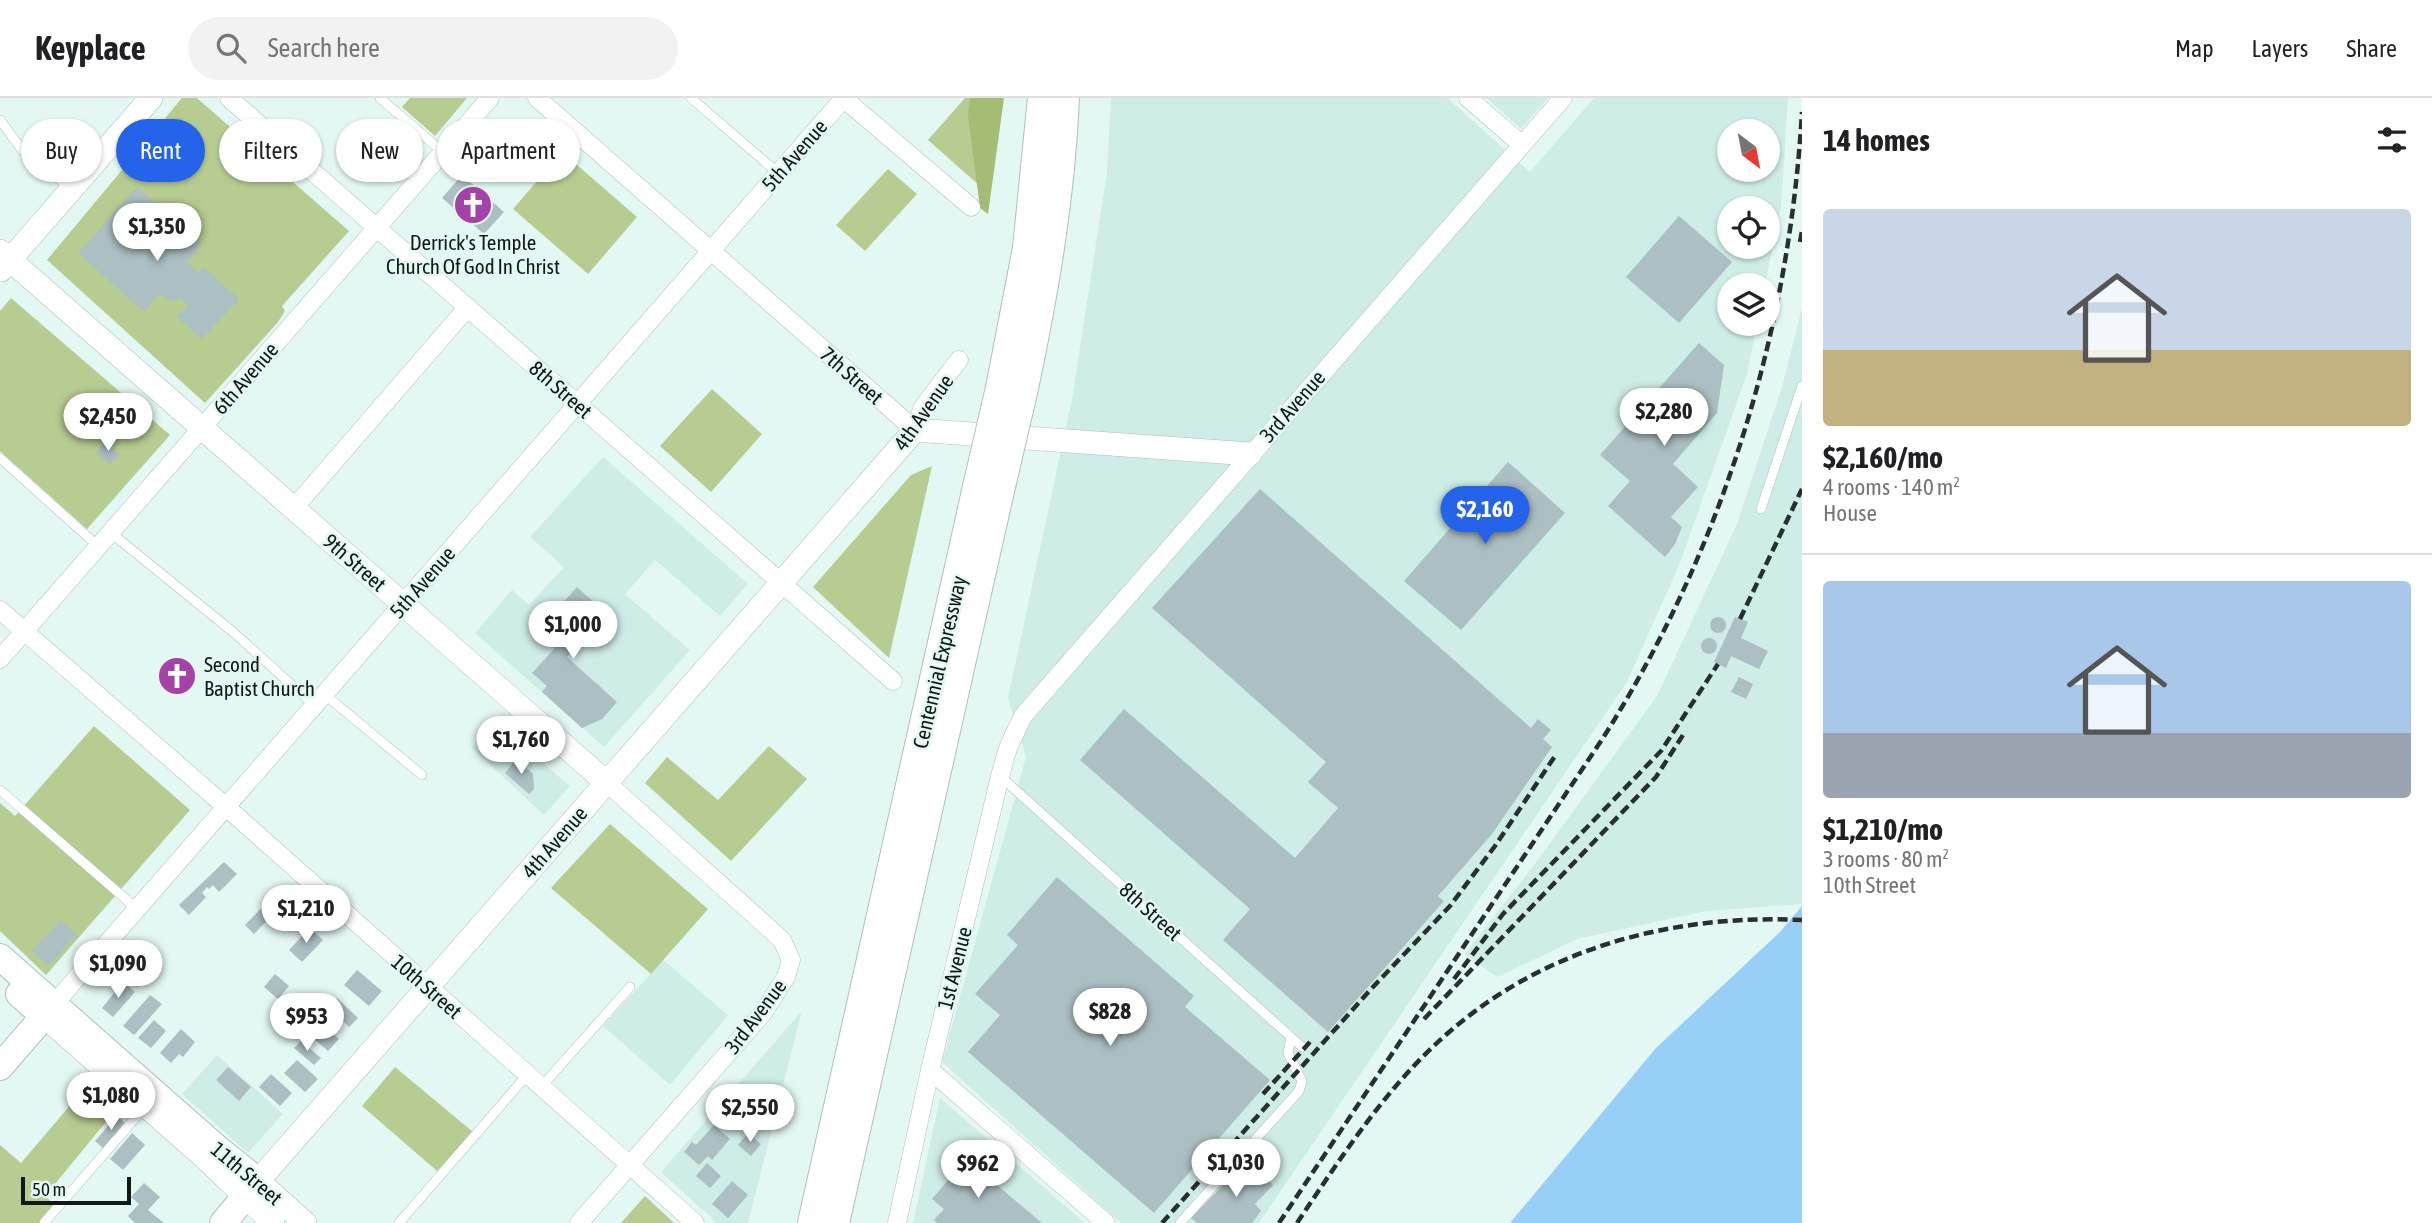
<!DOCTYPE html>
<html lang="en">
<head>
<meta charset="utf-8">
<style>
  :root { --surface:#fff; --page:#f2f2f2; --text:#202124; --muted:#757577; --line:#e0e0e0; --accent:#2563eb }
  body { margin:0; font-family:"Asap Condensed",sans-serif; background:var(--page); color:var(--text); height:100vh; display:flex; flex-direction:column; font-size:26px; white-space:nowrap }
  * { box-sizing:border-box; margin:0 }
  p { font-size:23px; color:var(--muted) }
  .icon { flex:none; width:38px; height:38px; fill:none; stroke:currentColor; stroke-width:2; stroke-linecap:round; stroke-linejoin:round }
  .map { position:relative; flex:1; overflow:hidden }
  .side { display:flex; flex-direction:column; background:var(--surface); width:630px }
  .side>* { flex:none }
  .top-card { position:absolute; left:21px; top:21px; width:665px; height:63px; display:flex; gap:14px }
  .needle { width:46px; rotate:148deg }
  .controls { position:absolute; left:1717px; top:21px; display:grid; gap:14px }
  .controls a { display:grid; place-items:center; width:63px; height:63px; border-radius:50%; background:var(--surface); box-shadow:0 2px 5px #0004; font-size:35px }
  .scale { position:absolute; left:21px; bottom:18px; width:110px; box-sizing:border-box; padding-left:7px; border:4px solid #111817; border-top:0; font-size:19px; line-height:24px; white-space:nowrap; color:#111817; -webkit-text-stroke:5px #e3f8f3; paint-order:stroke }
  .price { position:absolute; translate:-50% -60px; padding:0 16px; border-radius:24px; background:#fff; color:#222; font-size:23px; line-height:46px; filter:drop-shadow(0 2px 4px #0008) }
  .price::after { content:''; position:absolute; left:50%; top:42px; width:21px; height:16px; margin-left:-10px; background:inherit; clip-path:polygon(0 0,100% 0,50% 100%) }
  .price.selected { background:var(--accent); color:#fff }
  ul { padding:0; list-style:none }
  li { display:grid; align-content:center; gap:14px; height:371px; padding:0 21px }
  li+li { border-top:2px solid var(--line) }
  li span { display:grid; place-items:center; height:217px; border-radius:7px; color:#555 }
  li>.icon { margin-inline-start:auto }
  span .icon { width:126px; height:126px; fill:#fffc; stroke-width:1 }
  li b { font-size:30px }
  h2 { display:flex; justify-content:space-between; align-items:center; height:84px; padding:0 21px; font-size:30px }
  .pill { padding:0 24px; border-radius:32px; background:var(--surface); box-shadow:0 2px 5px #0004; font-size:24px; line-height:63px }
  .pill.selected { background:var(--accent); color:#fff }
  header { display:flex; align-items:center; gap:42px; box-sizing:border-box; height:98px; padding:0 35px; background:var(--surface); border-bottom:2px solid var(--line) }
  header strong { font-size:33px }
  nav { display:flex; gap:38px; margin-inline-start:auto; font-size:24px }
  .search { width:490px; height:63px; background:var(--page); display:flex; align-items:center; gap:18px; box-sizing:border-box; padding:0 24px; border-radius:38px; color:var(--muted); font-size:26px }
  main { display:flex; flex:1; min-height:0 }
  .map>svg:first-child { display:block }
  .built { fill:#cfede7; fill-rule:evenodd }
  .green { fill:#b7cc91 }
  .forest { fill:#a4bc74 }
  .water { fill:#97cff6 }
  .building { fill:#acbfc3 }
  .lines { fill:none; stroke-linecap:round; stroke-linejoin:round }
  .lane-casing { stroke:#adc1bd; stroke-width:10 }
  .street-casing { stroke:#adc1bd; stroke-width:19 }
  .secondary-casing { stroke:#adc1bd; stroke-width:24 }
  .primary-casing { stroke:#adc1bd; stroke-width:28 }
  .highway-casing { stroke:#adc1bd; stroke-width:32 }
  .lane { stroke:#fff; stroke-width:9 }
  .street { stroke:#fff; stroke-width:18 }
  .secondary { stroke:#fff; stroke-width:23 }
  .primary { stroke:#fff; stroke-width:26 }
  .highway { stroke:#fff; stroke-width:30 }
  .rail { stroke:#27302e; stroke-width:4.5; stroke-dasharray:10 5; stroke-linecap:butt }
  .highway-bridge-casing { stroke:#adc1bd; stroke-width:32; stroke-linecap:butt }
  .highway-bridge { stroke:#fff; stroke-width:30 }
  .labels { text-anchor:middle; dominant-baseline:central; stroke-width:5; stroke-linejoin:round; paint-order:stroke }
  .street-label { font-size:21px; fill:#111817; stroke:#e3f8f3 }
  .poi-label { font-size:21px; fill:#111817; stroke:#e3f8f3 }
</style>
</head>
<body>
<header>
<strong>Keyplace</strong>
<div class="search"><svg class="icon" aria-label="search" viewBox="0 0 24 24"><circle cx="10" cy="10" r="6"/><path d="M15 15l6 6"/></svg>Search here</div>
<nav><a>Map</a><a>Layers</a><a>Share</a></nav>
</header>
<main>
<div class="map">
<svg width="1802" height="1125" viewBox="0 0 1802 1125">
  <rect width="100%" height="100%" fill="#e3f8f3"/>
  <!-- built -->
  <path class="built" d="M1111,0H1447L1530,74L1594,0H1788L1781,109L1765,187H1729V226H1757L1747,276L1680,465L1627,584L1259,1125H1121L942,964L1026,659L1008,600L1072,301L1107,74ZM1729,33H1768V72H1729ZM1729,110H1768V149H1729Z
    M1486,0H1548L1521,31Z
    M1802,210V806L1706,813L1577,841L1497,879L1465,856L1537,763L1657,598L1737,426L1782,289Z
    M603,359L748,486L720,518L655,462L625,496L690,552L604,649L475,535L512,492L529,507L564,469L530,439Z
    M494,624L570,688L544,717L472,650Z
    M663,862L728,917L670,987L603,928Z
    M802,913L748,1125H717L661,1074Z
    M217,957L283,1016L248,1055L182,996Z
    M940,1000L1085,1125H913Z"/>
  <!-- green -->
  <path class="green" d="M182,0H197L349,133L282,208L285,213L278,224L205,305L47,162Z
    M410,0H467L435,38L402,9Z
    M965,0H991L990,97L928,42Z
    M562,54L637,119L588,176L513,111Z
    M888,71L917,96L865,153L836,127Z
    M11,200L170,337L87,431L0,353V213Z
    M712,291L762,336L711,394L660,348Z
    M932,368L889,560L813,489L911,377Z
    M94,628L190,712L46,877L0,833V705L15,718Z
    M769,648L807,681L731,763L645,685L667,659L718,702Z
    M610,726L708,811L651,876L551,790Z
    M395,969L473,1034L437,1073L362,1008Z
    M90,984L119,1008L45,1098L54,1106L40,1122L43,1125H0V1047L21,1065Z
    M645,1098L674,1125H621Z"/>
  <!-- forest -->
  <path class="forest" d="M970,0H1004L988,116L980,110L968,17Z"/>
  <!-- water -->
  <path class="water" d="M1802,808V1125H1510L1656,950L1781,833Z"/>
  <!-- building -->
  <path class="building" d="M462,77L504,114L484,136L442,100Z
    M137,89L202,147L187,164L198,174L203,169L239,201L202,241L177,219L188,207L179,199L174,204L159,196L144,214L78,155Z
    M1679,118L1732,164L1679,225L1626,179Z
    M1699,245L1724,267L1717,315L1673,366L1698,389L1671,419L1682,429L1675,446L1665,459L1608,408L1630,383L1600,357Z
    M105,344L119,356L110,366L96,354Z
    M1508,364L1565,415L1461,532L1404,483Z
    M1260,391L1531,630L1538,621L1551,632L1543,641L1552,649L1492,736L1438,798L1444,803L1328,934L1223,842L1250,811L1080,662L1124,611L1295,760L1338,710L1308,684L1326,664L1152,510Z
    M577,489L607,516L567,559L617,604L602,621L582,630L542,594L547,588L532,575L555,550L537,533Z
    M1710 527a8 8 0 1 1 16 0a8 8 0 1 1-16 0Z
    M1735,519L1748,524L1741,540L1768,553L1759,571L1731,558L1726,570L1714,564Z
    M1701 548a8 8 0 1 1 16 0a8 8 0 1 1-16 0Z
    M1739,579L1753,586L1746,601L1731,594Z
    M516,661L533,676L534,691L529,696L505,675Z
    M224,764L237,776L219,794L213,787L209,791L207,789L202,795L206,799L189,817L179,807Z
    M1057,779L1194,898L1185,909L1270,982L1154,1115L968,954L1000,917L975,896L1018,847L1007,837Z
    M273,798L282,807L254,836L245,827Z
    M61,822L77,837L48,868L32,853Z
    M310,830L323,842L302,864L289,852Z
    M136,867L147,878L137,889L125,878Z
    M357,872L382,893L369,908L344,887Z
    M275,876L289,888L278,901L264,889Z
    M123,884L135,894L113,919L102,910Z
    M150,897L162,906L134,937L123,928Z
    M337,900L358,920L349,929L328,909Z
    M316,921L339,941L328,953L305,933Z
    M154,922L166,933L151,950L138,940Z
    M181,931L195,944L183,959L179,956L171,965L160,955Z
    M301,943L321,960L314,967L294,950Z
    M297,962L318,981L305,994L284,975Z
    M228,969L251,989L239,1003L216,982Z
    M271,976L292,995L280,1008L259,989Z
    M117,1018L126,1026L104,1051L95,1043Z
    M714,1027L730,1041L712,1062L708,1058L699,1067L684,1054L692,1044L696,1047Z
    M132,1035L145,1047L123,1072L110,1061Z
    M748,1035L761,1046L751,1058L738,1047Z
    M966,1061L1042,1125H937L934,1122L944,1111L932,1101Z
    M1248,1062L1273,1087L1255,1106L1261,1113L1252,1125H1197L1191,1120Z
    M707,1065L721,1078L710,1090L696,1078Z
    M732,1083L748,1097L728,1120L712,1106Z
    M144,1085L160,1099L148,1112L164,1125H135L128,1118L139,1106L131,1099Z"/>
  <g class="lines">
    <defs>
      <path id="lane" d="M380,0L444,55
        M691,0L778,75
        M0,22L22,52L70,90
        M0,360L98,448
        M1761,411L1802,288
        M110,434L233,534L314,607
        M324,596L422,677
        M1001,679L1302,949
        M0,692L136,810
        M542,988L630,889
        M44,1125L144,1010
        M399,1125L528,976
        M1180,1125L1299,993L1302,983L1288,955L1291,939"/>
      <path id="street" d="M229,0L893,583
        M537,0L915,332L923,309L959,262
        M843,0L971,109
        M1468,0L1522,47
        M294,410L468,209
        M0,512L225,708L695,1125
        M0,561L490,0
        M48,913L844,0
        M930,972L1106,1125
        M579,1125L763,915L786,879L791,862L782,842L606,684
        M897,1125L930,972L1000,678L1008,650L1023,618L1563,0"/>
      <path id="secondary" d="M0,153L606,684
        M1,172L151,0
        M44,918L206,1061L273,1125
        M305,1125L258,1083L915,332L1250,356"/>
      <path id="primary" d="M0,859L218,1051L258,1083L223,1125
        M0,969L44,918L19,896"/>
      <path id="highway" d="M1001,290L1028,150L1043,0
        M1023,290C1043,195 1060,98 1064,0
        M813,1125L978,389
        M834,1125L998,397"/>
    </defs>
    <!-- lane casing -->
    <use href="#lane" class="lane-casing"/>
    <!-- street casing -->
    <use href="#street" class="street-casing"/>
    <!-- secondary casing -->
    <use href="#secondary" class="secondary-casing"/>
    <!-- primary casing -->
    <use href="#primary" class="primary-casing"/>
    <!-- highway casing -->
    <use href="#highway" class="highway-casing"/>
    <!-- lane -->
    <use href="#lane" class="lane"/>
    <!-- street -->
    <use href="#street" class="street"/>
    <!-- secondary -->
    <use href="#secondary" class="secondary"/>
    <!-- primary -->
    <use href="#primary" class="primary"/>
    <!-- highway -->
    <use href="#highway" class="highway"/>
    <!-- rail -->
    <path class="rail" d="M1800,144L1802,133
      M1740,521L1802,391
      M1454,881L1503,816L1661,653L1718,566
      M1424,921L1656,679L1683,637
      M1263,996L1310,944
      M1162,1125L1372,890L1450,808L1495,748L1557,655
      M1279,1125L1603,640C1722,452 1789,236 1802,14
      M1297,1125C1342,1058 1387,988 1448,935C1546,849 1674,816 1802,822"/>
    <defs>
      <path id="highway-bridge" d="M978,389L1001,290
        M998,397L1023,290"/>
    </defs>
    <!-- highway-bridge casing -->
    <use href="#highway-bridge" class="highway-bridge-casing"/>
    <!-- highway-bridge -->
    <use href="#highway-bridge" class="highway-bridge"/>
  </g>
  <!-- icons -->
  <defs>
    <symbol id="church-disc" viewBox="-11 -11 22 22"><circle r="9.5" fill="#a442a9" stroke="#e3f8f3"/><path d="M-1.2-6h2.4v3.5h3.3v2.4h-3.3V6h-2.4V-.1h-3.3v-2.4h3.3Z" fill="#fff"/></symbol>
  </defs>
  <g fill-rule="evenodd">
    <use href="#church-disc" x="451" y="85" width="44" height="44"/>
    <use href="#church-disc" x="155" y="556" width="44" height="44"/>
  </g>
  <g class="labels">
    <!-- street labels -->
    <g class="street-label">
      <text transform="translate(794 57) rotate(-49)">5th Avenue</text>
      <text transform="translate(852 277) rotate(41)">7th Street</text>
      <text transform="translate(245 280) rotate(-49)">6th Avenue</text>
      <text transform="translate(561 291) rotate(41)">8th Street</text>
      <text transform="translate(1292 308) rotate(-49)">3rd Avenue</text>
      <text transform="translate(923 314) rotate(-55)">4th Avenue</text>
      <text transform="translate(355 464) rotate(41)">9th Street</text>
      <text transform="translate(422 484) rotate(-49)">5th Avenue</text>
      <text transform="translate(939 564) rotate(-77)">Centennial Expressway</text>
      <text transform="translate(554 744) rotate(-49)">4th Avenue</text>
      <text transform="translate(1151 813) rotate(42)">8th Street</text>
      <text transform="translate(954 870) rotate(-76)">1st Avenue</text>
      <text transform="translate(427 888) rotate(41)">10th Street</text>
      <text transform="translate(755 918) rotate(-53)">3rd Avenue</text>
      <text transform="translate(247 1075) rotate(40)">11th Street</text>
    </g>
    <!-- poi labels -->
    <g class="poi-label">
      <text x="473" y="144">Derrick's Temple<tspan x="473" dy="24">Church Of God In Christ</tspan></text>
      <text x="204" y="566" text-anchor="start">Second<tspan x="204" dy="24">Baptist Church</tspan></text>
    </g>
  </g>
</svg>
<div class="controls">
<a><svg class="needle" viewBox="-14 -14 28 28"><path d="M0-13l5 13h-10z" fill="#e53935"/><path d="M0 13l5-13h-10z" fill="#757577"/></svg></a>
<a><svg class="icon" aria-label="locate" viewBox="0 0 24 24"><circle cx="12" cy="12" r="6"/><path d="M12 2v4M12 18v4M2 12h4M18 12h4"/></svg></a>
<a><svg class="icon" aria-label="layers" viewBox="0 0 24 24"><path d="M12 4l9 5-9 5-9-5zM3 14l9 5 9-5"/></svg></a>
</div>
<div class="scale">50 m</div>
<b class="price" style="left:157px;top:165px">$1,350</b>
<b class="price" style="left:1664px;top:350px">$2,280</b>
<b class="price" style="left:108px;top:355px">$2,450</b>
<b class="price selected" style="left:1485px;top:448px">$2,160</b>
<b class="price" style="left:573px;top:563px">$1,000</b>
<b class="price" style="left:521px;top:678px">$1,760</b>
<b class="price" style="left:306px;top:847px">$1,210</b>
<b class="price" style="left:118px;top:902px">$1,090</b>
<b class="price" style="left:1110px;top:950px">$828</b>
<b class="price" style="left:307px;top:955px">$953</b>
<b class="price" style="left:111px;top:1034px">$1,080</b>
<b class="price" style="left:750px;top:1046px">$2,550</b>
<b class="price" style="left:1236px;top:1101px">$1,030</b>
<b class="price" style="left:978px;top:1102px">$962</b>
<div class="top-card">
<a class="pill">Buy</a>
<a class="pill selected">Rent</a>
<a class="pill">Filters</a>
<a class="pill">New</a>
<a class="pill">Apartment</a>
</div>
</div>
<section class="side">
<h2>14 homes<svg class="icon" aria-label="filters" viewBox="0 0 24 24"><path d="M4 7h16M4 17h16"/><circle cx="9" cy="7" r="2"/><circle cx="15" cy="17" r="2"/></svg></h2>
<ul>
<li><span style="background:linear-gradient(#c9d6e8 65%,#c2b280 0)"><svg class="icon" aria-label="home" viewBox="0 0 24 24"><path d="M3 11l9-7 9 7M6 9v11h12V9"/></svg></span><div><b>$2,160/mo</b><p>4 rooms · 140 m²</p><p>House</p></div></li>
<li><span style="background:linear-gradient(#a9c7e8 70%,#9aa5b1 0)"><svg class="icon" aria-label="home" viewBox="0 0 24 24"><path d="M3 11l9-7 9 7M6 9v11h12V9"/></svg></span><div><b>$1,210/mo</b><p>3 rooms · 80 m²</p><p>10th Street</p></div></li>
</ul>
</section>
</main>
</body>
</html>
